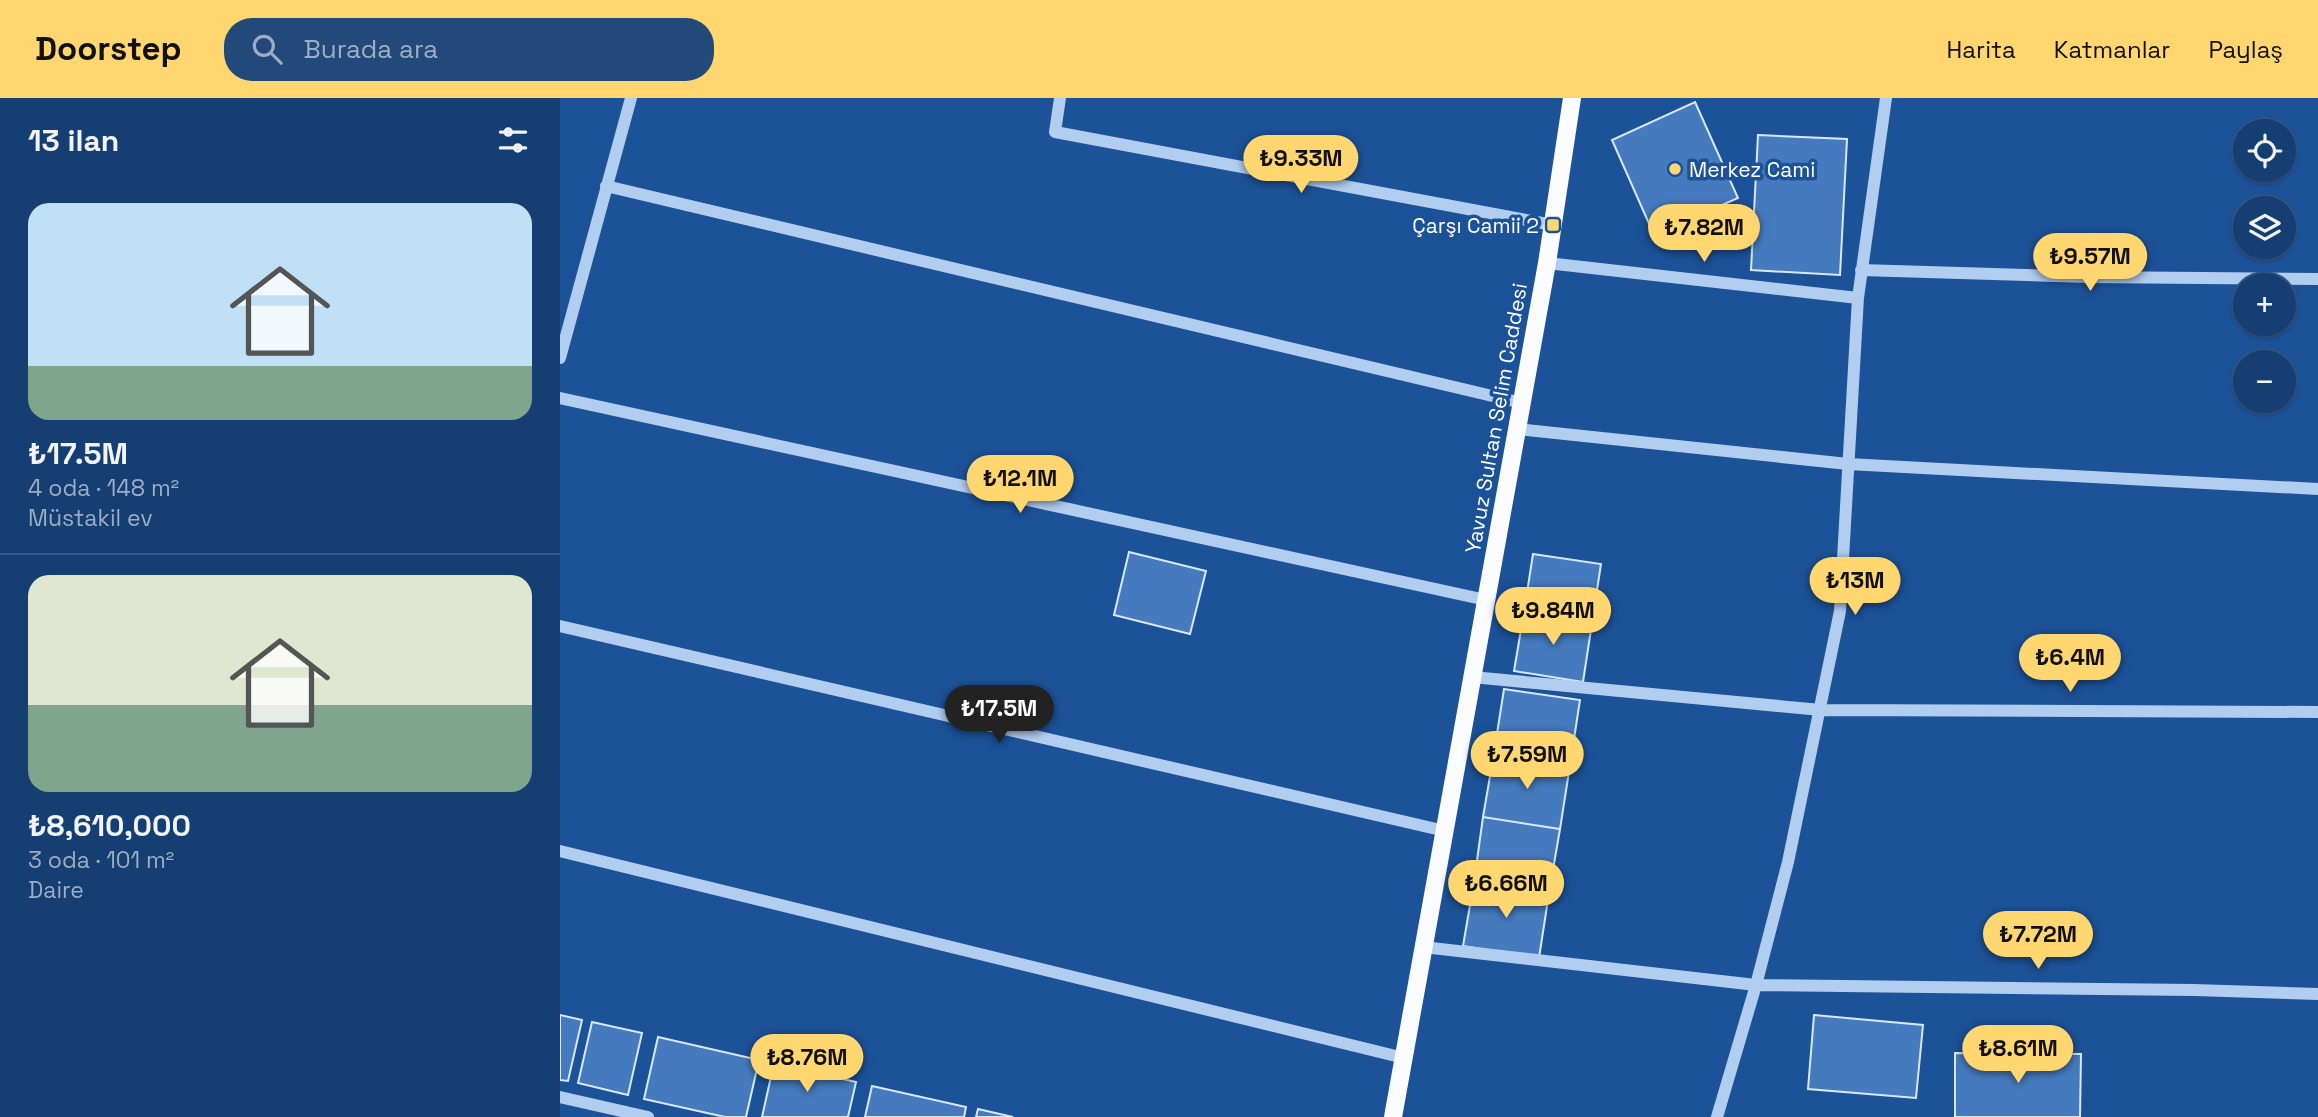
<!DOCTYPE html>
<html lang="tr">
<head>
<meta charset="utf-8">
<style>
  :root { --surface:#153e72; --page:#22497a; --text:#f1f3f6; --muted:#9daec4; --line:#345784; --accent:#ffd670 }
  body { margin:0; font-family:"Space Grotesk",sans-serif; background:var(--page); color:var(--text); height:100vh; display:flex; flex-direction:column; font-size:26px; white-space:nowrap }
  * { box-sizing:border-box; margin:0 }
  p { font-size:23px; color:var(--muted) }
  .icon { flex:none; width:38px; height:38px; fill:none; stroke:currentColor; stroke-width:2; stroke-linecap:round; stroke-linejoin:round }
  .map { position:relative; flex:1; overflow:hidden }
  .sheet { display:flex; flex-direction:column; background:var(--surface); width:560px }
  .sheet>* { flex:none }
  .tools { position:absolute; left:1673px; top:21px; display:grid; gap:14px }
  .tools a { display:grid; place-items:center; width:63px; height:63px; border-radius:50%; background:var(--surface); box-shadow:0 2px 5px #0004,0 0 0 2px var(--line); font-size:35px }
  .price { position:absolute; translate:-50% -60px; padding:0 16px; border-radius:24px; background:var(--accent); color:#111; font-size:23px; line-height:46px; filter:drop-shadow(0 2px 4px #0008) }
  .price::after { content:''; position:absolute; left:50%; top:42px; width:21px; height:16px; margin-left:-10px; background:inherit; clip-path:polygon(0 0,100% 0,50% 100%) }
  .price.current { background:#222; color:#fff }
  ul { padding:0; list-style:none }
  li { display:grid; align-content:center; gap:14px; height:371px; padding:0 28px }
  li+li { border-top:2px solid var(--line) }
  li span { display:grid; place-items:center; height:217px; border-radius:21px; color:#555 }
  li>.icon { margin-inline-start:auto }
  span .icon { width:126px; height:126px; fill:#fffc; stroke-width:1 }
  li b { font-size:30px }
  h2 { display:flex; justify-content:space-between; align-items:center; height:84px; padding:0 28px; font-size:30px }
  header { display:flex; align-items:center; gap:42px; box-sizing:border-box; height:98px; padding:0 35px; background:var(--accent); color:#111 }
  header strong { font-size:33px }
  nav { display:flex; gap:38px; margin-inline-start:auto; font-size:24px }
  .search { width:490px; height:63px; background:var(--page); display:flex; align-items:center; gap:18px; box-sizing:border-box; padding:0 24px; border-radius:28px; color:var(--muted); font-size:26px }
  main { display:flex; flex:1; min-height:0 }
  .map>svg:first-child { display:block }
  .building { fill:#457bbe; stroke:#d8e8fb; stroke-width:2 }
  .lines { fill:none; stroke-linecap:round; stroke-linejoin:round }
  .minor { stroke:#b1cdf0; stroke-width:12 }
  .major { stroke:#fafcff; stroke-width:18 }
  .poi-dot { fill:#ffd670; stroke:#1c5298; stroke-width:2.5 }
  .labels { text-anchor:middle; dominant-baseline:central; stroke-width:7; stroke-linejoin:round; paint-order:stroke }
  .poi-label { font-size:21px; fill:#fff; stroke:#1c5298; text-anchor:start }
  .street-label { font-size:21px; fill:#fff; stroke:#1c5298 }
</style>
</head>
<body>
<header>
<strong>Doorstep</strong>
<div class="search"><svg class="icon" aria-label="search" viewBox="0 0 24 24"><circle cx="10" cy="10" r="6"/><path d="M15 15l6 6"/></svg>Burada ara</div>
<nav><a>Harita</a><a>Katmanlar</a><a>Paylaş</a></nav>
</header>
<main>
<section class="sheet">
<h2>13 ilan<svg class="icon" aria-label="filters" viewBox="0 0 24 24"><path d="M4 7h16M4 17h16"/><circle cx="9" cy="7" r="2"/><circle cx="15" cy="17" r="2"/></svg></h2>
<ul>
<li><span style="background:linear-gradient(#bfe0f5 75%,#7fa58c 0)"><svg class="icon" aria-label="home" viewBox="0 0 24 24"><path d="M3 11l9-7 9 7M6 9v11h12V9"/></svg></span><div><b>₺17.5M</b><p>4 oda · 148 m²</p><p>Müstakil ev</p></div></li>
<li><span style="background:linear-gradient(#dfe7d0 60%,#7fa58c 0)"><svg class="icon" aria-label="home" viewBox="0 0 24 24"><path d="M3 11l9-7 9 7M6 9v11h12V9"/></svg></span><div><b>₺8,610,000</b><p>3 oda · 101 m²</p><p>Daire</p></div></li>
</ul>
</section>
<div class="map">
<svg width="1758" height="1019" viewBox="0 0 1758 1019">
  <rect width="100%" height="100%" fill="#1c5298"/>
  <!-- building -->
  <path class="building" d="M1135,4L1178,100L1094,137L1052,42Z
    M1198,37L1287,41L1280,177L1191,172Z
    M569,454L646,473L630,536L554,517Z
    M973,456L1041,466L1032,525L964,514Z
    M964,514L1032,525L1023,584L954,573Z
    M944,591L1020,602L1010,667L934,655Z
    M934,655L1010,667L1000,731L923,719Z
    M923,719L1000,731L989,795L914,784Z
    M914,784L989,795L979,860L903,848Z
    M0,917L22,922L8,983L0,982Z
    M1254,917L1363,927L1356,1000L1248,991Z
    M32,924L82,935L68,997L18,985Z
    M98,939L199,962L186,1019H165L84,1001Z
    M1395,955L1521,956L1520,1019H1395Z
    M214,965L296,984L288,1019H202Z
    M312,988L406,1009L404,1019H305Z
    M418,1011L453,1019H416Z"/>
  <g class="lines">
    <!-- minor -->
    <path class="minor" d="M500,0L495,34L993,127
      M46,88L962,305
      M987,165L1298,200
      M1301,172L1527,179L1758,181
      M0,260L71,0
      M0,300L926,502
      M957,331L1288,366L1758,391
      M0,528L885,733
      M912,579L1261,612L1758,614
      M0,753L844,960
      M863,849L1196,887L1634,892L1758,896
      M0,999L88,1019
      M1157,1019L1196,887L1228,764L1280,513L1298,200L1326,0"/>
    <!-- major -->
    <path class="major" d="M833,1019L987,165L1012,0"/>
  </g>
  <!-- markers -->
  <g class="poi-dot">
    <circle cx="1115" cy="71" r="7"/>
    <rect x="986" y="120" width="14" height="14" rx="3.5"/>
  </g>
  <g class="labels">
    <!-- poi labels -->
    <g class="poi-label">
      <text x="1129" y="71">Merkez Cami</text>
      <text x="979" y="127" text-anchor="end">Çarşı Camii 2</text>
    </g>
    <!-- street labels -->
    <g class="street-label">
      <text transform="translate(936 320) rotate(-80)">Yavuz Sultan Selim Caddesi</text>
    </g>
  </g>
</svg>
<div class="tools">
<a><svg class="icon" aria-label="locate" viewBox="0 0 24 24"><circle cx="12" cy="12" r="6"/><path d="M12 2v4M12 18v4M2 12h4M18 12h4"/></svg></a>
<a><svg class="icon" aria-label="layers" viewBox="0 0 24 24"><path d="M12 4l9 5-9 5-9-5zM3 14l9 5 9-5"/></svg></a>
<a>+</a>
<a>−</a>
</div>
<b class="price" style="left:741px;top:97px">₺9.33M</b>
<b class="price" style="left:1144px;top:166px">₺7.82M</b>
<b class="price" style="left:1530px;top:195px">₺9.57M</b>
<b class="price" style="left:460px;top:417px">₺12.1M</b>
<b class="price" style="left:1295px;top:519px">₺13M</b>
<b class="price" style="left:993px;top:549px">₺9.84M</b>
<b class="price" style="left:1510px;top:596px">₺6.4M</b>
<b class="price current" style="left:439px;top:647px">₺17.5M</b>
<b class="price" style="left:967px;top:693px">₺7.59M</b>
<b class="price" style="left:946px;top:822px">₺6.66M</b>
<b class="price" style="left:1478px;top:873px">₺7.72M</b>
<b class="price" style="left:1458px;top:987px">₺8.61M</b>
<b class="price" style="left:247px;top:996px">₺8.76M</b>
</div>
</main>
</body>
</html>
